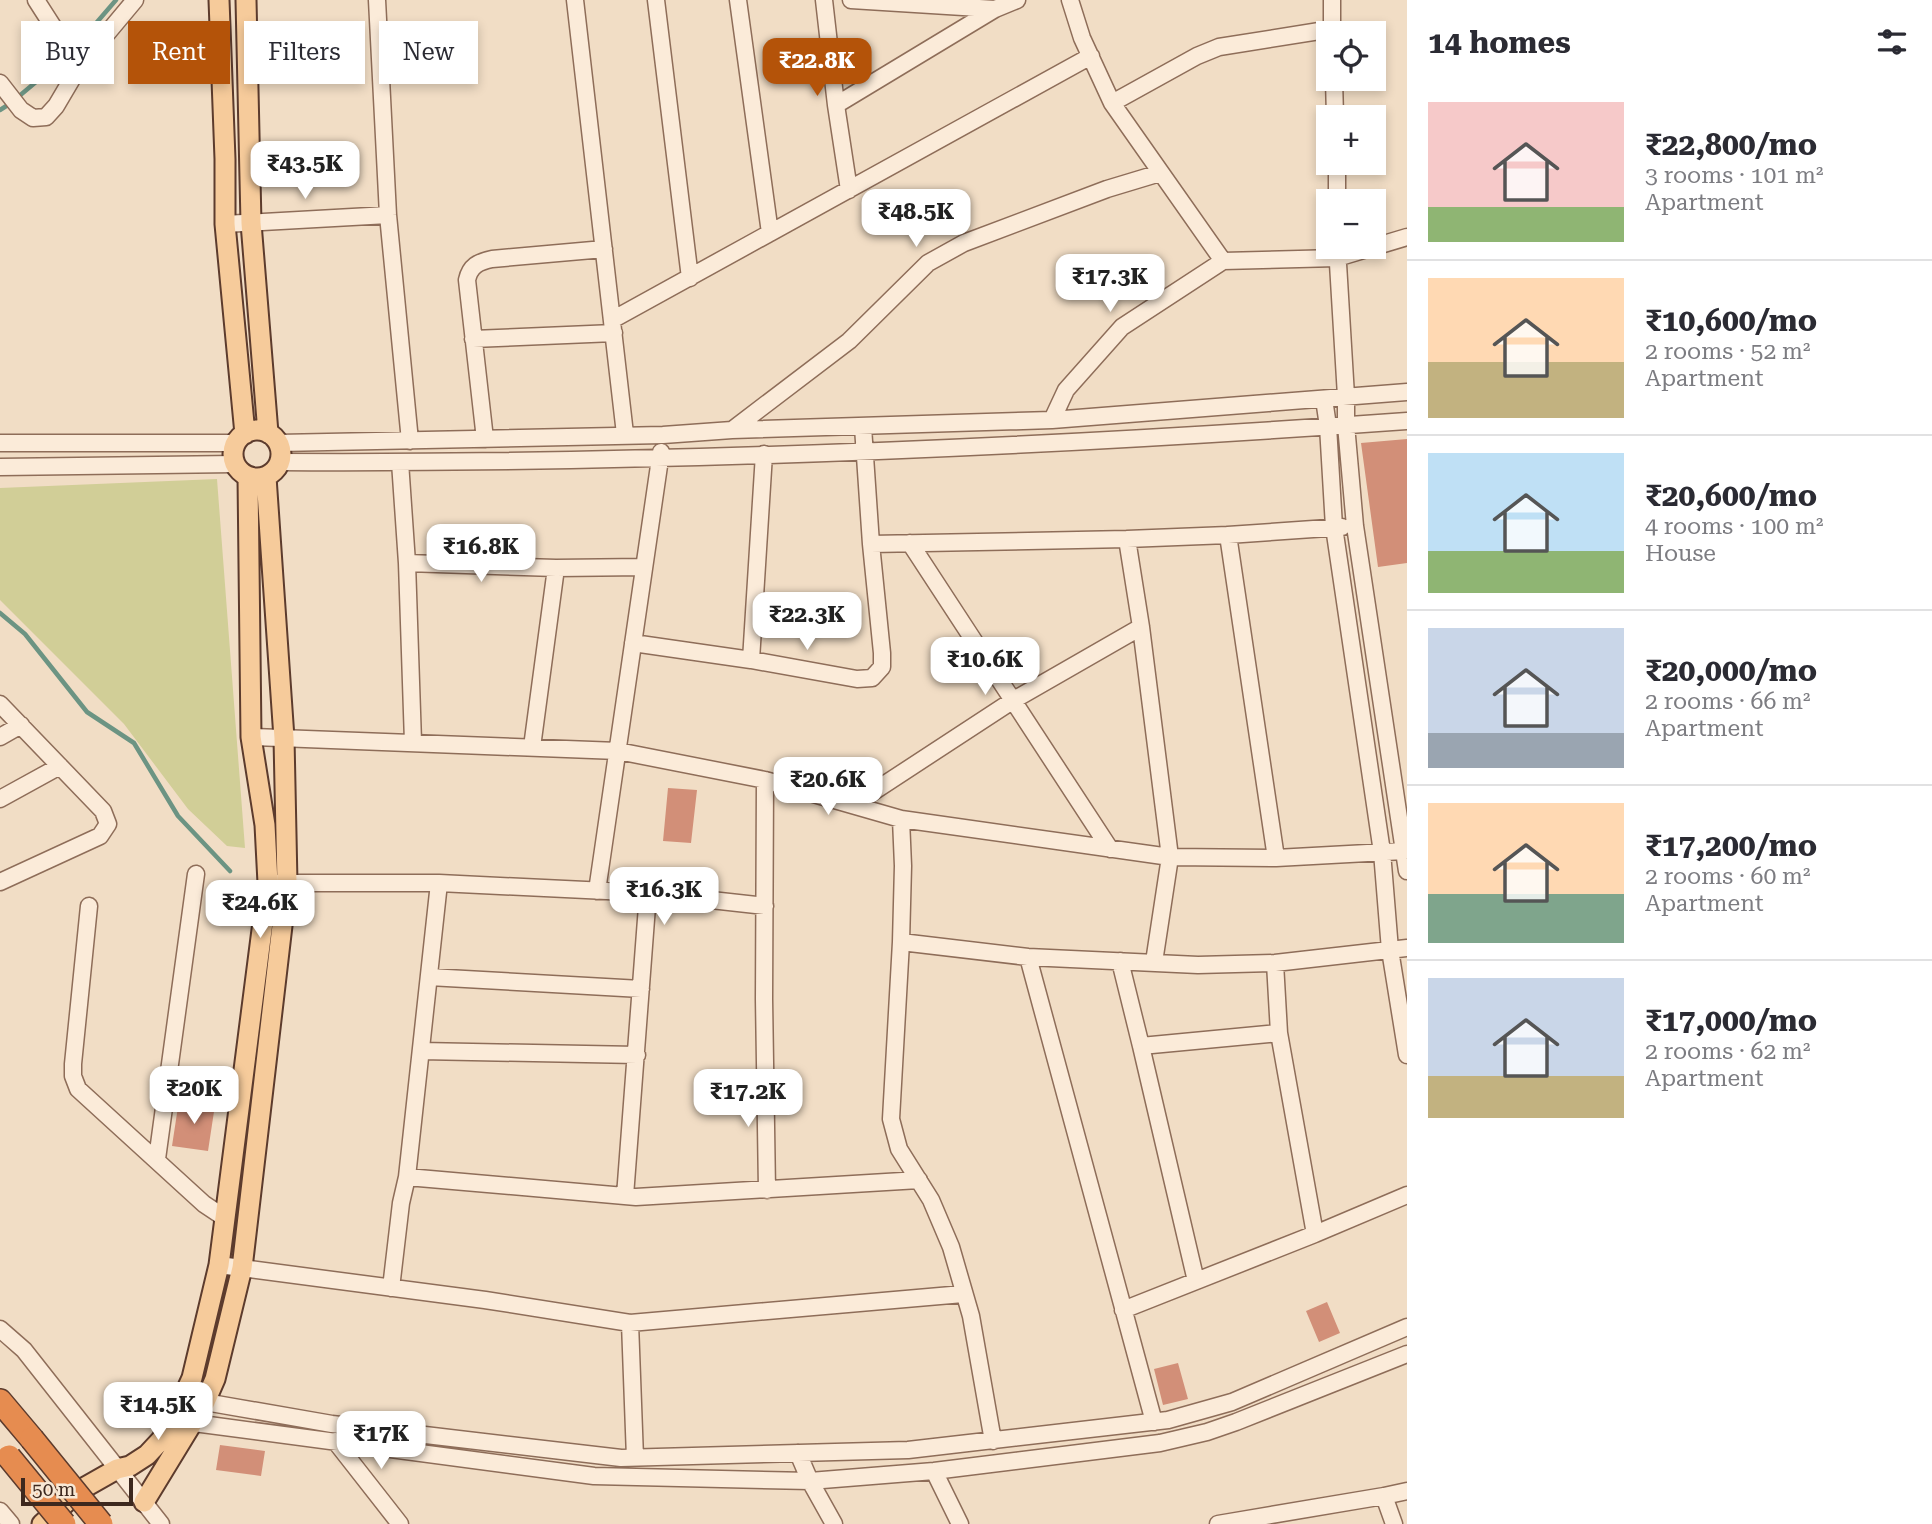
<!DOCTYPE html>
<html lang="en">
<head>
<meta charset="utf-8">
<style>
  :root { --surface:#fff; --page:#f2f2f3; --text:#2b2b33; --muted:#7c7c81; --line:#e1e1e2; --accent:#b45309 }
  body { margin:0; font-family:"Roboto Serif",serif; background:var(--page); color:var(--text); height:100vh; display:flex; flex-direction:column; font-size:26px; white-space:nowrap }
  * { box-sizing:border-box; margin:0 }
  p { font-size:23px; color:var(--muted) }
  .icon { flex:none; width:38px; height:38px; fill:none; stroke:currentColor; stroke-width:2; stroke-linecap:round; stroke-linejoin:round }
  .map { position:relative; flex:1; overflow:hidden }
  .details { display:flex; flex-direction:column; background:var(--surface); width:525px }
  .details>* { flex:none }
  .banner { position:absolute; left:21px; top:21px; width:665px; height:63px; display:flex; gap:14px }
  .buttons { position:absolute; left:1316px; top:21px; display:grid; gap:14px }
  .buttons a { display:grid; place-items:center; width:70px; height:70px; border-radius:0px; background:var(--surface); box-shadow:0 4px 10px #0003; font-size:35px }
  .scale { position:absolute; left:21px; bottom:18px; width:112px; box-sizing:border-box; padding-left:7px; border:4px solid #3d281e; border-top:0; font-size:19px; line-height:24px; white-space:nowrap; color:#3d281e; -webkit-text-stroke:5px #f8e8d5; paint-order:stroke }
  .price { position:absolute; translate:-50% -60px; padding:0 16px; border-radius:14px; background:#fff; color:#222; font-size:23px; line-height:46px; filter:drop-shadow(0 2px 4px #0008) }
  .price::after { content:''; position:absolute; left:50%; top:42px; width:21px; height:16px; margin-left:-10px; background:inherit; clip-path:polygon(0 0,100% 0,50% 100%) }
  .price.selected { background:var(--accent); color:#fff }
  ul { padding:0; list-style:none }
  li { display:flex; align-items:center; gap:21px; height:175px; padding:0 21px }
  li+li { border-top:2px solid var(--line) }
  li span { display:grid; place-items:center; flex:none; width:196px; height:140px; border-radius:0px; color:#555 }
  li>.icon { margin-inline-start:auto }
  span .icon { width:84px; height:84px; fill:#fffc; stroke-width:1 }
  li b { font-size:30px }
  h2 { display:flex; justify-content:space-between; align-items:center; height:84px; padding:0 21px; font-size:30px }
  .chip { padding:0 24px; border-radius:0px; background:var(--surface); box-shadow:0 4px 10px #0003; font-size:24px; line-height:63px }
  .chip.selected { background:var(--accent); color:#fff }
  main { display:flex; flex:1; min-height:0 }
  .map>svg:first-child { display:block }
  .green { fill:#d1ce97 }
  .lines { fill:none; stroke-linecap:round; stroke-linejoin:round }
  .stream { stroke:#6c9483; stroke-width:4.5 }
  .building { fill:#d28f78 }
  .minor-casing { stroke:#8e6d59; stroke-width:19 }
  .major-casing { stroke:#5c3b2d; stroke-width:23 }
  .highway-casing { stroke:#5c3b2d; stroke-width:26 }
  .minor { stroke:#fbebd9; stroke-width:16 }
  .major { stroke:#f6cb9b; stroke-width:19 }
  .highway { stroke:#e68c50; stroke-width:23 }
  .highway-bridge-casing { stroke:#5c3b2d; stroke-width:26; stroke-linecap:butt }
  .highway-bridge { stroke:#e68c50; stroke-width:23 }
</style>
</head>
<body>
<main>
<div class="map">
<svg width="1407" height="1524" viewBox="0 0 1407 1524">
  <rect width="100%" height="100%" fill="#f1ddc5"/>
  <!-- green -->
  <path class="green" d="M217,479L245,848L227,846L188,809L124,724L0,600V488Z"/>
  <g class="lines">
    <!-- stream -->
    <path class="stream" d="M73,50L116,0
      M18,97L67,56
      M0,110L11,103
      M0,613L25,634L87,712L134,743L178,816L230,871"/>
  </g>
  <!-- building -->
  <path class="building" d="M1407,439V563L1378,567L1361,443Z
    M668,788L697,790L691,843L663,841Z
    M179,1100L215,1105L208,1151L172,1146Z
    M1327,1302L1340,1333L1319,1342L1306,1311Z
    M1178,1363L1188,1399L1163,1405L1154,1369Z
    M220,1445L265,1451L261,1476L216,1470Z"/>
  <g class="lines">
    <defs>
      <path id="minor" d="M36,0L79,67
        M377,0L388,215L410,441
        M575,0L625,434
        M656,0L690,278
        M738,0L770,233
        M824,0L836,105L849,190
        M851,0L995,9
        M1070,0L1082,38L1112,103L1223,261
        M1332,0V33
        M1334,79L1335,117
        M0,83L21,110L33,118L46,117L56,106L79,67L135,0
        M1112,103L1197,56L1219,47L1332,29
        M836,105L995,9L1017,0
        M1337,163V201
        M225,224L388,215
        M1337,247L1346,396V425L1355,526L1407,871
        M612,320L1091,56
        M473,339L614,333
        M1324,399L1328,426L1334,527L1382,852L1390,950L1407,1055
        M1052,420L1066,390L1122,327L1223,261L1337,258L1407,237
        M863,427L871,544L1127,539L1141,627L1170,857L1154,962
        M732,430L849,341L928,263L964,243L1107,189L1160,173
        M485,439L467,280C470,266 478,262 492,259L604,249
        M0,443H236
        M279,443L663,435L732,430L1052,420L1407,392
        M281,462C656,464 1032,448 1407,421
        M400,462L407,563
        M0,467L235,464
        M1228,535L1276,858
        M1127,539L1228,535L1342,527
        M910,543L1110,849
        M556,568L644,567
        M633,643L751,660L857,679L872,678L882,667V653L871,544
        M751,660L764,454
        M0,704L103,811L108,824L100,836L0,882
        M0,737L21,725
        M251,737L618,751L765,780L901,819L1170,857L1276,858L1404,851
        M413,742L407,563L556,568L532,747
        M765,780L764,999L767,1190
        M0,799L60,766
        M853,805L1012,701L1141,627
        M901,819L903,866L901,942L891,1119L899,1149L931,1200L951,1247L971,1316L993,1441
        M278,883H439L407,1177L401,1203L391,1288
        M439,883L648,893L625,1196
        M597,891L661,452
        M648,893L765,906
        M89,906L73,1064V1076L78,1089L204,1204L225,1218
        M901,942L1028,957L1198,965L1275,963L1407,948
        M1028,957L1154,1422
        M1120,961L1141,1046
        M1275,963L1279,1033L1315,1234
        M429,977L641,989
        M421,1051L637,1055
        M157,1159L196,874
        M407,1177L636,1197L919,1180
        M219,1265L485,1300L630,1323L963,1294
        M1196,1281L1141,1046L1279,1033
        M1123,1310L1315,1234L1407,1195
        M630,1323L635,1458
        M0,1329L24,1350L161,1524
        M205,1402L332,1424L621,1458L908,1450L1168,1420L1232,1402L1407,1327
        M194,1423L594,1476L810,1481L934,1471L1160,1443L1207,1432L1236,1422L1407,1354
        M335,1441L400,1524
        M798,1453L810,1481L834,1524
        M934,1471L960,1524
        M0,1511L11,1524
        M1218,1524L1384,1496
        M1394,1524L1384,1496L1407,1491"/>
      <path id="major" d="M219,0L225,159V224L245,434
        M246,0L251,223L268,433
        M233 454a24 24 0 1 1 48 0a24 24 0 1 1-48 0Z
        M144,1502L205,1402L215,1379L242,1268L287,883L284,738L266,477
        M42,1524L80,1490L117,1469L130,1466L147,1455L161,1440L171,1424L192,1378L219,1265L268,883L265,825L251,737L248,477"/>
      <path id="highway" d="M0,1401L32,1439"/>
    </defs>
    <!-- minor casing -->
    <use href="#minor" class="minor-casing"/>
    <!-- major casing -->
    <use href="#major" class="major-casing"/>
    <!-- highway casing -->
    <use href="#highway" class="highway-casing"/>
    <!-- minor -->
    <use href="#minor" class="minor"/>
    <!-- major -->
    <use href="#major" class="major"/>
    <!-- highway -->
    <use href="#highway" class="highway"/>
    <defs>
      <path id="highway-bridge" d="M32,1439L101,1524
        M9,1457L64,1524"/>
    </defs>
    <!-- highway-bridge casing -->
    <use href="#highway-bridge" class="highway-bridge-casing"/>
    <!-- highway-bridge -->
    <use href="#highway-bridge" class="highway-bridge"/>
  </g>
</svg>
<div class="buttons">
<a><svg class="icon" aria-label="locate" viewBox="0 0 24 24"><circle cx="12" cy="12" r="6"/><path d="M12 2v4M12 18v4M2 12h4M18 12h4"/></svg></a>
<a>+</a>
<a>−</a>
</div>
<div class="scale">50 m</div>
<b class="price selected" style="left:817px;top:98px">₹22.8K</b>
<b class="price" style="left:305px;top:201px">₹43.5K</b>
<b class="price" style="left:916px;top:249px">₹48.5K</b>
<b class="price" style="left:1110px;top:314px">₹17.3K</b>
<b class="price" style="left:481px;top:584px">₹16.8K</b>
<b class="price" style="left:807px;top:652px">₹22.3K</b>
<b class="price" style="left:985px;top:697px">₹10.6K</b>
<b class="price" style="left:828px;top:817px">₹20.6K</b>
<b class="price" style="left:664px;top:927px">₹16.3K</b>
<b class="price" style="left:260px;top:940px">₹24.6K</b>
<b class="price" style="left:194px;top:1126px">₹20K</b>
<b class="price" style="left:748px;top:1129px">₹17.2K</b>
<b class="price" style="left:158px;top:1442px">₹14.5K</b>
<b class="price" style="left:381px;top:1471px">₹17K</b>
<div class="banner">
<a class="chip">Buy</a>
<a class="chip selected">Rent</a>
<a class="chip">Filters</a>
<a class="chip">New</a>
</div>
</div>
<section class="details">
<h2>14 homes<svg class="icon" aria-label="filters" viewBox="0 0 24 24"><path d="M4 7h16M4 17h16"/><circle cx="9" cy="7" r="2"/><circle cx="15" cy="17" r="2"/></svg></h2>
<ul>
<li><span style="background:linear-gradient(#f6c9c9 75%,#8fb573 0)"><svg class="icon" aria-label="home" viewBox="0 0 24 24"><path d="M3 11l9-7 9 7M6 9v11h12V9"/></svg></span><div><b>₹22,800/mo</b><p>3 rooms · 101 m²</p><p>Apartment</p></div></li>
<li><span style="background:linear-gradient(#ffd9b3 60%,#c2b280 0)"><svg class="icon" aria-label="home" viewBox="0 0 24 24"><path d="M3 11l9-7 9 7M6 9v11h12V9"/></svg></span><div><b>₹10,600/mo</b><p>2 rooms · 52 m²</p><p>Apartment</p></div></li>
<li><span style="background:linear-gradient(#bfe0f5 70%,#8fb573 0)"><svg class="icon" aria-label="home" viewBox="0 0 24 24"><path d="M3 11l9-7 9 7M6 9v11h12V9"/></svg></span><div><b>₹20,600/mo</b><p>4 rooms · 100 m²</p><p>House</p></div></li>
<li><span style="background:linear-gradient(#c9d6e8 75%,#9aa5b1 0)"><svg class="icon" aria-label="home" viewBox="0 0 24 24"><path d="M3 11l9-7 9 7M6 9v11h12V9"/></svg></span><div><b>₹20,000/mo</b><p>2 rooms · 66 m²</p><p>Apartment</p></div></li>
<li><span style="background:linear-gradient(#ffd9b3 65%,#7fa58c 0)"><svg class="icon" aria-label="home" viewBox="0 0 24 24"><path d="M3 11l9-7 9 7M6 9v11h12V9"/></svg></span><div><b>₹17,200/mo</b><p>2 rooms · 60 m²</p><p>Apartment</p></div></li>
<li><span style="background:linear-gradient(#c9d6e8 70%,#c2b280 0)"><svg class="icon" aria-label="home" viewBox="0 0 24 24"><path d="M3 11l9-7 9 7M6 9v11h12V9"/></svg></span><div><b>₹17,000/mo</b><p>2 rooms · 62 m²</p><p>Apartment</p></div></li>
</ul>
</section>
</main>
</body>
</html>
